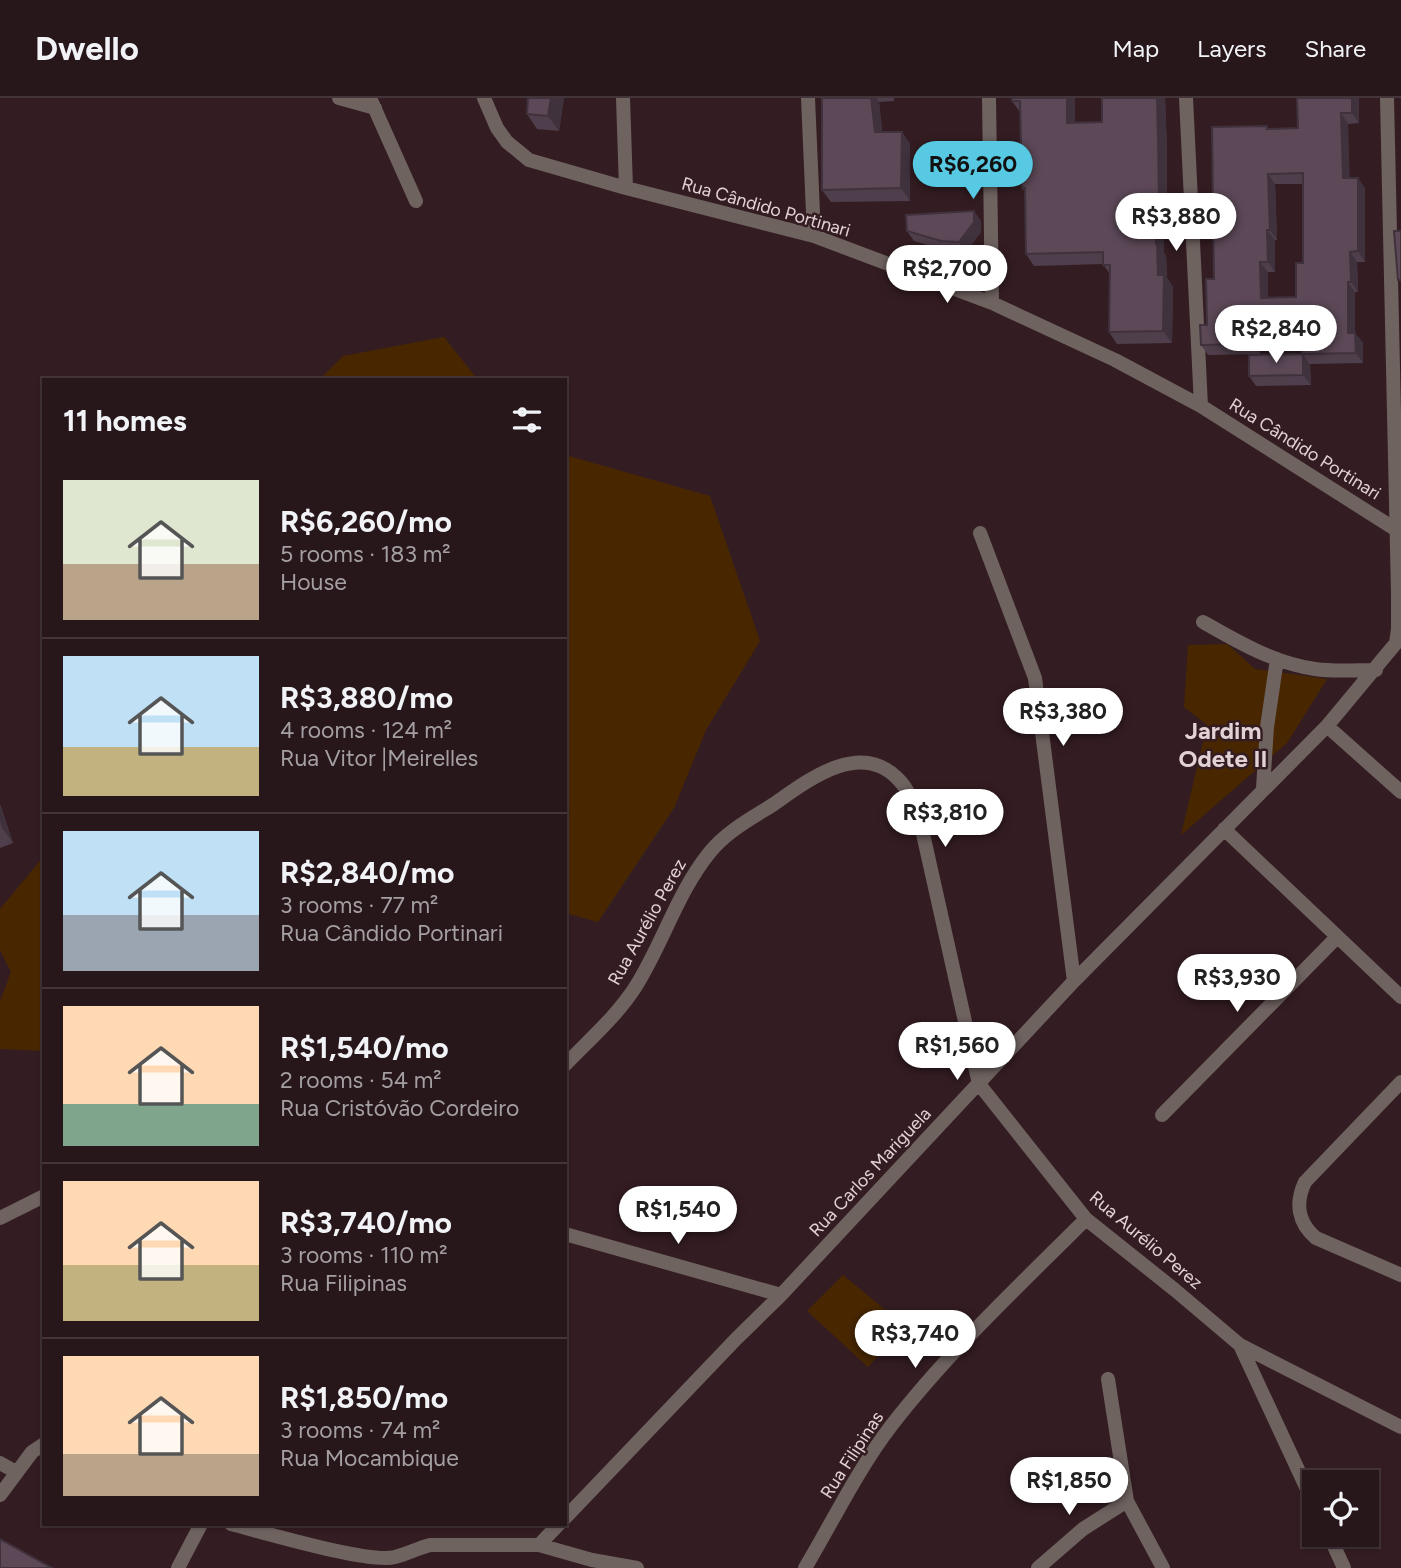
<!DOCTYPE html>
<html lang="en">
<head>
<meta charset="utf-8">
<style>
  :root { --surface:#27161a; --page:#332327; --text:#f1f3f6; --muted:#a49fa2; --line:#433539; --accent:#57c9e2 }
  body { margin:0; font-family:Figtree,sans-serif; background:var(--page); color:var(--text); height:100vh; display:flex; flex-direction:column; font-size:26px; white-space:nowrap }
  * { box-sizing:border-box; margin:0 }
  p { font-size:23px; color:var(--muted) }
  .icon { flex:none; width:38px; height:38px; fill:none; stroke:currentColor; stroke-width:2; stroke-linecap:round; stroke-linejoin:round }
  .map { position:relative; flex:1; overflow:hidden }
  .details { position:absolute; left:42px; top:280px; width:525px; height:1148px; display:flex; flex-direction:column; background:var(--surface); border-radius:0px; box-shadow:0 2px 5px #0004,0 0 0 2px var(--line) }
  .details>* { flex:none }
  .buttons { position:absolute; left:1302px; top:1372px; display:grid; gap:14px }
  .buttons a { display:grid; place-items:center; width:77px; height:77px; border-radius:0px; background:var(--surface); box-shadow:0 2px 5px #0004,0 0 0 2px var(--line); font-size:35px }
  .price { position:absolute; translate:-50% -60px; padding:0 16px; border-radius:24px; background:#fff; color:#222; font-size:23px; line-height:46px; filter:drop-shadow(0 2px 4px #0008) }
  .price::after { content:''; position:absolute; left:50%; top:42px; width:21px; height:16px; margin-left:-10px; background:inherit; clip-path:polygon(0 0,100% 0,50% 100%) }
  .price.selected { background:var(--accent); color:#111 }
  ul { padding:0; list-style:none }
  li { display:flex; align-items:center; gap:21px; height:175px; padding:0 21px }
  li+li { border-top:2px solid var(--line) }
  li span { display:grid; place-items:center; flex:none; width:196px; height:140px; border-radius:0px; color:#555 }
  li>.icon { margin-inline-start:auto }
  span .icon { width:84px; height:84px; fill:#fffc; stroke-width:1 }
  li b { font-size:30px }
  h2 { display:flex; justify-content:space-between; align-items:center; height:84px; padding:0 21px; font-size:30px }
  header { display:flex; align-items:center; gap:42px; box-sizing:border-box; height:98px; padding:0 35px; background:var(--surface); border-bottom:2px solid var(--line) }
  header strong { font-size:33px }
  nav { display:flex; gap:38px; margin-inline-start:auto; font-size:24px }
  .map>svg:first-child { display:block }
  .green { fill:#482700 }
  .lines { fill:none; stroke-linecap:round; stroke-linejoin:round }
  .street { stroke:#6f6360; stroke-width:14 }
  .wall { fill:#4f3e4b; fill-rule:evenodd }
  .shaded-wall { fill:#40323d }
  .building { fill:#5c4857; stroke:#40323d; stroke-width:2; fill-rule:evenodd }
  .labels { text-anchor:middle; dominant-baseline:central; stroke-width:5; stroke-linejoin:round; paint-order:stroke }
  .street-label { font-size:18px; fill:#e2d2d5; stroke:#341d22 }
  .district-label { font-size:24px; font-weight:bold; fill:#e2d2d5; stroke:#341d22 }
</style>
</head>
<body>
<header>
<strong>Dwello</strong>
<nav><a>Map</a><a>Layers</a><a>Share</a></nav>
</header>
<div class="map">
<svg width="1401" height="1470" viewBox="0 0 1401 1470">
  <rect width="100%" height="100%" fill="#341d22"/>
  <!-- green -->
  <path class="green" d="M444,239L478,282H319L343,258Z
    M565,357L710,398L760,543L706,632L674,710L598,824L565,815V725L570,716L565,714Z
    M1227,546L1255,571L1327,581L1287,645L1181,737L1207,627L1184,609L1188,547Z
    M44,758V953L0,951V903L11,874L0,852V811Z
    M843,1177L906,1229L868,1269L807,1213Z"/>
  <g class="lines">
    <!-- street -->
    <path class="street" d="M339,0L375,10
      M370,0L416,103
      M484,0L497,30L507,44L529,62L626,90L814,138L992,205L1115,262L1201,308L1395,431
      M623,0L626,90
      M808,0L814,138
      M989,0L992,205
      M1186,0L1201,308
      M980,435L1035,580L1074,883
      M1203,524C1238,544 1274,565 1315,571C1335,574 1356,572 1376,572
      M1327,628L1401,694
      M1263,690L1267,629L1277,561
      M1224,731L1401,899
      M565,967C589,942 617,918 636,888C663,845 678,793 710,754C727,733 752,720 774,706C807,683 859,642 897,680C910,692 915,711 921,727L979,986L1086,1121L1175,1192L1240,1247L1314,1406
      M1401,984L1305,1084C1295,1105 1298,1125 1316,1140L1401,1177
      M1162,1017L1337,839
      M0,1120L44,1098
      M565,1136L781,1197
      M1240,1247L1401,1329
      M1108,1281L1127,1403L1163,1470
      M0,1365L16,1374
      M0,1397L32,1354L44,1346
      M565,1420L736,1241L781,1197L1074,883L1327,628L1396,545L1398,531V495L1387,0
      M231,1426C263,1434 369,1466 395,1459C407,1456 418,1450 430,1447H539L592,1462L637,1470
      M1329,1437L1344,1470
      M539,1447L559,1426
      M178,1470L201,1426
      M805,1470C833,1423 858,1371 891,1328C949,1253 1019,1188 1086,1121
      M1038,1470L1083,1431L1127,1403"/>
  </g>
  <!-- wall -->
  <path class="wall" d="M564,0L559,33L537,31L527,16Z
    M822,0H894V3L879,4L882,34H902L910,46V103L831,104L822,92Z
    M1012,0L1075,25L1102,24V0H1165L1167,52V112H1163L1164,155L1166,158L1167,180L1173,189L1172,245L1117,246L1109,234L1110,176L1103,166L1034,168L1026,156L1025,94L1022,90L1020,14L1012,3Z
    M1359,0V25L1348,26L1349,80L1365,90V164H1357L1358,194H1355V235L1363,245V265L1310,266L1311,287L1256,288L1249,278L1302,256L1301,230L1260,231V256L1208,257L1201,247L1207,227L1214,181L1267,28L1269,31L1298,30ZM1275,86H1303V165L1296,199L1268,200V174H1275V142H1277Z
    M981,123V134L966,154L948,153L914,143L907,133Z
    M0,706L13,745L0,750Z"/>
  <!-- shaded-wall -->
  <path class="shaded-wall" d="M551,0H564L559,33L548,18Z
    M871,0H876L879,4L884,47L875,34Z
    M1067,0H1075V38L1067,25Z
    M1157,0H1165L1167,52V112L1159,100Z
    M1352,0H1359V25L1352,15Z
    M1341,15L1348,26L1350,91L1343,80Z
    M902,34L910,46V103L901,90Z
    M1268,76L1275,86L1277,142L1270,132Z
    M1358,80L1365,90V164L1358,153Z
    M1155,100L1163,112L1164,155L1166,158L1167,180L1173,189L1172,245L1163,233L1156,146Z
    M974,113L981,123V134L966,154L959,144Z
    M1267,132L1275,142V174L1268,164Z
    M1350,154L1357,164L1358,194L1351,184Z
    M1260,164L1268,174V210L1261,200Z
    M1348,184L1355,194V235L1363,245V265L1356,255L1348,235Z
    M1252,221L1260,231V256L1253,246Z
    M1303,256L1310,267L1311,287L1303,277Z
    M0,707L13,745L2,730L0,723Z"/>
  <!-- building -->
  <path class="building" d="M528,0H551L548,18L527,16Z
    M822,0H871L875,34H902L901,90L822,92Z
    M1012,0H1067V25L1102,24V0H1157L1158,40L1159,100H1155L1156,146H1157L1158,177H1164L1163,233L1109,234L1110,167H1103V154L1026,156L1025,90H1022L1020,3H1012Z
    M1297,0H1352V15H1341L1343,80H1358V153L1350,154L1351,184H1348V235H1355L1356,255L1302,256L1300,220L1252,221L1253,246L1201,247L1200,227H1207L1206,181H1214L1212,29L1267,28V31L1298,30ZM1303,75V165H1296V199L1261,200L1260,164H1268L1267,132H1270L1268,76Z
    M974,113V124L959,144L941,143L907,133L906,117Z
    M1394,133H1401V182H1398Z
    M1303,256V277L1249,278V257Z
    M0,1441L52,1470H0Z"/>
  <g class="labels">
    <!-- street labels -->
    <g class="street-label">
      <text transform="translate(766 109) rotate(16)">Rua Cândido Portinari</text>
      <text transform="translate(1305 351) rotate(32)">Rua Cândido Portinari</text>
      <text transform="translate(647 824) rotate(-61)">Rua Aurélio Perez</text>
      <text transform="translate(870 1074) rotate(-47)">Rua Carlos Mariguela</text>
      <text transform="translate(1146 1142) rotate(40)">Rua Aurélio Perez</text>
      <text transform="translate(852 1357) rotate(-57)">Rua Filipinas</text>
    </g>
    <!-- district labels -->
    <g class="district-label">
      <text x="1223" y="632">Jardim<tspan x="1223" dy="28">Odete II</tspan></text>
    </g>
  </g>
</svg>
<div class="buttons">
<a><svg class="icon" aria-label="locate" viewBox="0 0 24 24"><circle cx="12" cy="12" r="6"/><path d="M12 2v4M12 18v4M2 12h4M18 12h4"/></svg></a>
</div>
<b class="price selected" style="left:973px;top:103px">R$6,260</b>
<b class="price" style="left:1176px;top:155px">R$3,880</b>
<b class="price" style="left:947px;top:207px">R$2,700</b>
<b class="price" style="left:1276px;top:267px">R$2,840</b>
<b class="price" style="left:1063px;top:650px">R$3,380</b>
<b class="price" style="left:945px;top:751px">R$3,810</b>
<b class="price" style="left:1237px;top:916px">R$3,930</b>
<b class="price" style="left:957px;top:984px">R$1,560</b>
<b class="price" style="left:678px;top:1148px">R$1,540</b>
<b class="price" style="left:915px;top:1272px">R$3,740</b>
<b class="price" style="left:1069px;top:1419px">R$1,850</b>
<section class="details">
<h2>11 homes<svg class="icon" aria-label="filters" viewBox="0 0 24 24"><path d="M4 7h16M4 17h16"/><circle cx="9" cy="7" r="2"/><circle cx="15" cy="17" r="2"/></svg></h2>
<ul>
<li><span style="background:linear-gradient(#dfe7d0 60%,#b9a48a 0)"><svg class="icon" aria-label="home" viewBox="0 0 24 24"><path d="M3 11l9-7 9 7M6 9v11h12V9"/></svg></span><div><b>R$6,260/mo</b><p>5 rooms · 183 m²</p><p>House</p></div></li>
<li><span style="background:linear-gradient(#bfe0f5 65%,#c2b280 0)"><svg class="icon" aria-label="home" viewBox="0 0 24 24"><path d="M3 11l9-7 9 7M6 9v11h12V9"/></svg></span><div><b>R$3,880/mo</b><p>4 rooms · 124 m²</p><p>Rua Vitor |Meirelles</p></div></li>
<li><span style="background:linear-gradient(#bfe0f5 60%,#9aa5b1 0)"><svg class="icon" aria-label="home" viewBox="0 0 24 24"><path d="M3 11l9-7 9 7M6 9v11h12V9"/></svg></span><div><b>R$2,840/mo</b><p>3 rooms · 77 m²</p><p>Rua Cândido Portinari</p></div></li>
<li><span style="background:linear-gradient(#ffd9b3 70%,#7fa58c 0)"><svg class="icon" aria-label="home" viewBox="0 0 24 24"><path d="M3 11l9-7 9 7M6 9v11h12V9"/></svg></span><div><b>R$1,540/mo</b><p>2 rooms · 54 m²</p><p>Rua Cristóvão Cordeiro</p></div></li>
<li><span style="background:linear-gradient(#ffd9b3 60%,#c2b280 0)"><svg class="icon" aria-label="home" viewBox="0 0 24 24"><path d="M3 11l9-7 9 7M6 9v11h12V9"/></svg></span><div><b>R$3,740/mo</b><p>3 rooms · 110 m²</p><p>Rua Filipinas</p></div></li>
<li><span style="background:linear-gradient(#ffd9b3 70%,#b9a48a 0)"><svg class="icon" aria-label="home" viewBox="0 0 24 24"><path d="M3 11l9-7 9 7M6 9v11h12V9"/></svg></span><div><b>R$1,850/mo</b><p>3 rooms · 74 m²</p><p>Rua Mocambique</p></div></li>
</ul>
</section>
</div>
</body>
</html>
